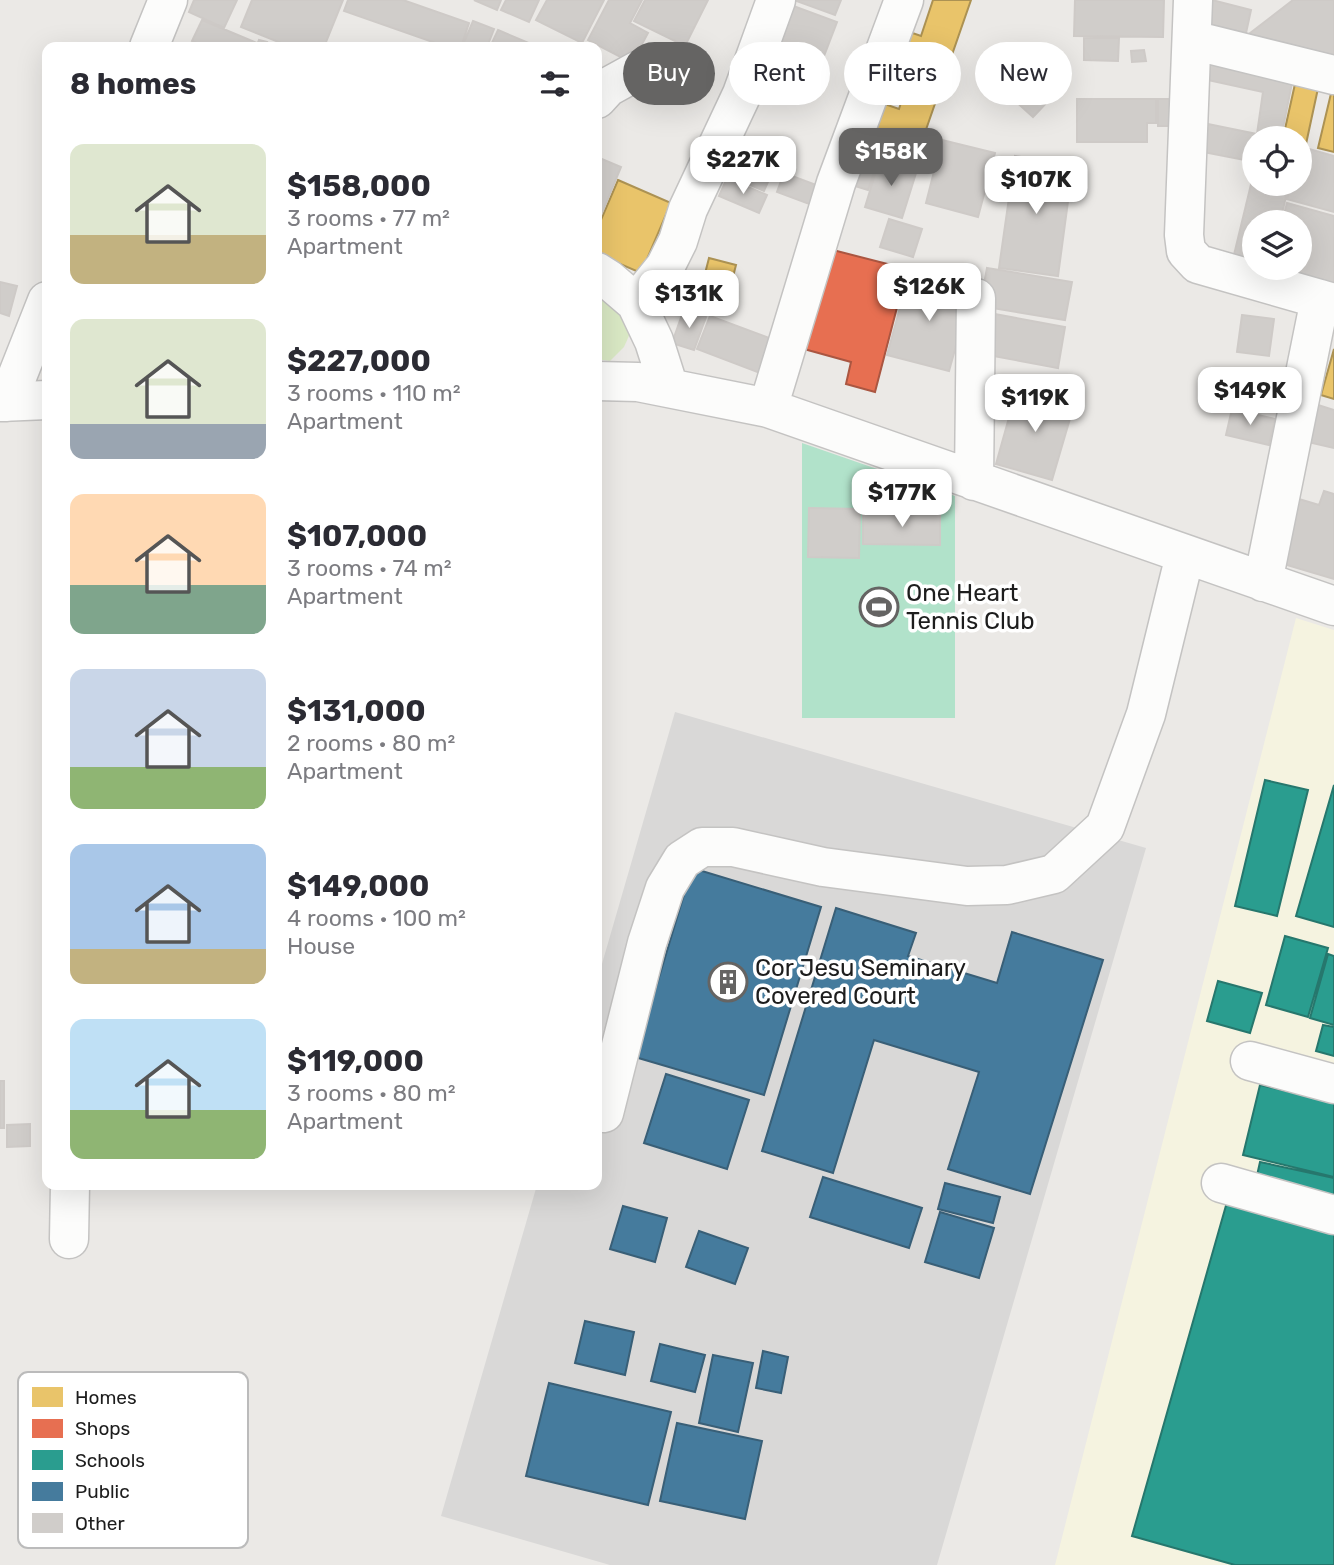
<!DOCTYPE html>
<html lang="en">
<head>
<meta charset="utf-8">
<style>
  :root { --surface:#fff; --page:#f7f7f7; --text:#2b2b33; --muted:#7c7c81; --accent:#656463 }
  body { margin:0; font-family:Rubik,sans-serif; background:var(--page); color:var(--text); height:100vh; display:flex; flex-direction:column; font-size:26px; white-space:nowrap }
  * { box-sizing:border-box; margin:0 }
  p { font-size:23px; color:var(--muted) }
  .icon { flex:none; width:38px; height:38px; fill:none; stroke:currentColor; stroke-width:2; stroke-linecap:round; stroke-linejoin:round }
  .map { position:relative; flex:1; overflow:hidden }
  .details { position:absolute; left:42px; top:42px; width:560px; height:1148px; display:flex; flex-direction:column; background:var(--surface); border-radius:14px; box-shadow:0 7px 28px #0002 }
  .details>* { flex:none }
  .hud { position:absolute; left:623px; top:42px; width:606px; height:63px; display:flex; gap:14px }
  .controls { position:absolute; left:1242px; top:126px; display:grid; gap:14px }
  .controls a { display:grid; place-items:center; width:70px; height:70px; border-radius:50%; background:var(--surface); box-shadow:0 7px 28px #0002; font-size:35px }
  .price { position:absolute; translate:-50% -60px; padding:0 16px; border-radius:14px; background:#fff; color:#222; font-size:23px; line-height:46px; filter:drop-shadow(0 2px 4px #0008) }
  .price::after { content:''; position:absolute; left:50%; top:42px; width:21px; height:16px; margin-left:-10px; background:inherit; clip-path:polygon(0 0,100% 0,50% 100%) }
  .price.active { background:var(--accent); color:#fff }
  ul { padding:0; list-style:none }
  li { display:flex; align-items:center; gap:21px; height:175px; padding:0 28px }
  li span { display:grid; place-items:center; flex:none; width:196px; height:140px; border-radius:14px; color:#555 }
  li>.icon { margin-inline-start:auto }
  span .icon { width:84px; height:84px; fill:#fffc; stroke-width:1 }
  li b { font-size:30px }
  h2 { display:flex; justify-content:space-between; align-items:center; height:84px; padding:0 28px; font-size:30px }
  .pill { padding:0 24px; border-radius:32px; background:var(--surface); box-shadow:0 7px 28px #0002; font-size:24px; line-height:63px }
  .pill.active { background:var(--accent); color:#fff }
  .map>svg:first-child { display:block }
  .education { fill:#f5f3e0 }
  .religious { fill:#d9d8d7 }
  .grass { fill:#d9e8c4 }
  .pitch { fill:#b1e2ca }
  .homes { fill:#e9c46a; stroke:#ac9253; stroke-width:2 }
  .shops { fill:#e76f51; stroke:#aa5641; stroke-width:2 }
  .schools { fill:#2a9d8f; stroke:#26776d; stroke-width:2 }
  .public { fill:#457b9d; stroke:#395f77; stroke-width:2 }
  .building { fill:#d0cdca; stroke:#cecac7; stroke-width:2 }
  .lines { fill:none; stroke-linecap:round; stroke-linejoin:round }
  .minor-casing { stroke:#c4c3c2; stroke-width:41 }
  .minor { stroke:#fcfcfb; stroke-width:38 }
  .labels { text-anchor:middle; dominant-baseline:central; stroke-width:7; stroke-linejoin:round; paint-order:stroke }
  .poi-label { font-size:24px; fill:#1d1d1d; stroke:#fff; text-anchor:start }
  .key { fill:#fff; stroke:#bbb; stroke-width:2 }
  .key-label { font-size:19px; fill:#1d1d1d }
</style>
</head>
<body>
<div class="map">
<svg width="1334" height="1565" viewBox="0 0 1334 1565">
  <rect width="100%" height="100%" fill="#ebe9e6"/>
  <!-- education -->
  <path class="education" d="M1296,618L1334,630V1565H1055Z"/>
  <!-- religious -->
  <path class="religious" d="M675,712L1146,848L937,1565H610L441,1516L537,1185H597V981Z"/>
  <!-- grass -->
  <path class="grass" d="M597,288L620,305L632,329L624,347L610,361L597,359Z"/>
  <!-- pitch -->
  <path class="pitch" d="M802,443L955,496V718H802Z"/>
  <!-- homes -->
  <path class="homes" d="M933,0H971L913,167L859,148L876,101L899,109L913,65L891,58L901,29L921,36Z
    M1297,75L1320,79L1306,144L1300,143V138H1283Z
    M1334,81V152L1318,148Z
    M618,180L671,203L641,273L597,254V229Z
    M709,258L736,265L725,308L698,301Z
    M1334,349V399L1321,395Z"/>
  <!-- shops -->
  <path class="shops" d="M829,249L907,269L875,392L846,384L851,362L804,349Z"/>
  <!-- schools -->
  <path class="schools" d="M1265,780L1308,790L1277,916L1235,906Z
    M1334,785V927L1296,916Z
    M1285,936L1328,948L1308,1017L1266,1005Z
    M1328,954L1334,956V1025L1310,1018Z
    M1218,981L1262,993L1250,1033L1207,1021Z
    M1323,1025L1334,1027V1056L1316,1051Z
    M1260,1085L1334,1102V1177L1243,1155Z
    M1260,1162L1334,1178V1207L1254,1189Z
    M1229,1195L1334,1225V1565H1235L1132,1536Z"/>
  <!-- public -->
  <path class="public" d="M692,868L821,907L764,1095L635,1057Z
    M836,908L916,933L908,956L997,983L1012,932L1103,960L1030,1194L948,1169L979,1072L874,1040L833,1173L762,1151Z
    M666,1074L749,1100L727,1169L644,1143Z
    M823,1177L922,1208L909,1248L810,1217Z
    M945,1183L1000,1197L993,1223L938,1209Z
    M623,1206L667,1218L655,1262L610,1249Z
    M940,1212L994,1228L979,1278L925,1262Z
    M699,1231L748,1248L735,1284L686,1267Z
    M585,1321L634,1332L625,1375L575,1363Z
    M660,1344L705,1355L695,1392L651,1381Z
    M763,1351L788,1357L781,1393L756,1388Z
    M713,1355L753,1363L738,1432L699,1423Z
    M549,1383L671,1412L648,1505L526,1476Z
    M677,1423L762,1441L745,1519L660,1501Z"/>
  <!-- building -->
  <path class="building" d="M194,0H237L224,28L189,12Z
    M252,0H343L324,47H291L241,27Z
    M348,0H403L469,23L461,47H447L344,11Z
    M474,0H501L497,10Z
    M506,0H539L529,22L501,10Z
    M547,0H604L582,43L536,20Z
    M609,0H642L630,23L648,33L632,63L588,40Z
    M645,0H708L685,46L634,21Z
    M794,0H841L835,15Z
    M1075,0H1164L1163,37L1074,36Z
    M1212,0L1251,10L1246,33L1206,24Z
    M1293,0H1334V57L1245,37Z
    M788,4L837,22L816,77L767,59Z
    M202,20L257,43L255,47H207L192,41Z
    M473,21L494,29L487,47H462Z
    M498,30L538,47H490Z
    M1084,38H1119L1118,61L1084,60Z
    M259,40L267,42L265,47H256Z
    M1144,50L1146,61L1132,62L1131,51Z
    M1204,51L1294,73L1281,138H1255V162L1203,152V123L1257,134L1263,92L1203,79Z
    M1031,78L1051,98L1033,117L1012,98Z
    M1077,99H1156V123H1147V142H1077Z
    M1158,99H1179V126H1158Z
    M749,138L781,152L764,191L731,177Z
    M942,140L995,153L978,217L926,203Z
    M1302,147L1334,156V212L1287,199L1292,184H1300V155Z
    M863,153L879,158L868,190L852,185Z
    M1015,156L1073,164L1058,276L999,268Z
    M597,157L621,167L597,225Z
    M880,158L917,170L902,218L865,207Z
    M1254,172L1255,184H1289L1280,222H1255V268L1232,263Z
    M784,173L819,186L812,205L777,192Z
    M727,178L767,195L759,213L719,196Z
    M1287,203L1334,216V286L1272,268H1300V222H1282Z
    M889,219L922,229L913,257L880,247Z
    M987,268L1072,282L1065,320L980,306Z
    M909,275L971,292L949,371L887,355Z
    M0,282L17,286L9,316L0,313Z
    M684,309L706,317L694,350L672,343Z
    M984,312L1065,327L1058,368L977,353Z
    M1242,315L1274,319L1269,356L1237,352Z
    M710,316L772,339L760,373L697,349Z
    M990,384L1015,391L1010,410L984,403Z
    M1017,389L1074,405L1052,480L996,464Z
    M1318,405L1334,410V448L1308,442Z
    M1232,409L1275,419L1269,445L1226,435Z
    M1324,491L1334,494V579L1270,560L1289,496L1319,505Z
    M809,508L860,509L859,558L808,557Z
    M863,513L940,514V545L863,544Z
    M0,1081H4V1128H0Z
    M30,1124V1146L7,1147V1125Z"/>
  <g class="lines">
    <defs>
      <path id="minor" d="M1193,0L1184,235L1186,251L1198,264L1334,303
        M1192,40L1334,75
        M149,47L168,0
        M597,99L608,87L637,71
        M597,272L608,279L636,303L654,341L669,388
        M636,303L665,267L678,241L688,209L742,94L776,0
        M597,381L638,382L768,408L1334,606
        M0,402L47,400
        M7,402L47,301
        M768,408L836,183L904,0
        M974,481L976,298
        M1263,582L1320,299
        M1250,1061L1334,1084
        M604,1113L647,943L665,888L682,860L702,847H733L823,867L967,886L1007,885L1054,874L1105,827L1146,714L1185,555
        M1221,1183L1334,1215
        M69,1239L70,1185"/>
    </defs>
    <!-- minor casing -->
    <use href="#minor" class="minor-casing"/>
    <!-- minor -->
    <use href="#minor" class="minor"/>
  </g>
  <!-- icons -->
  <defs>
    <symbol id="stadium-ring" viewBox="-11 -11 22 22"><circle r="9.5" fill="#fff" stroke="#656463" stroke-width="1.5"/><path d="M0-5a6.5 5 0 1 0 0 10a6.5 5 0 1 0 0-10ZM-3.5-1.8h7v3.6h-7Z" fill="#656463"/></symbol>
    <symbol id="building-ring" viewBox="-11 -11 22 22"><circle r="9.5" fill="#fff" stroke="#656463" stroke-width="1.5"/><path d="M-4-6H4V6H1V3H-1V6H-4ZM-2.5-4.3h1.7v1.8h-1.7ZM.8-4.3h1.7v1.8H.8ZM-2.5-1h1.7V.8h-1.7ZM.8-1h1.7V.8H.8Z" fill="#656463"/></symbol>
  </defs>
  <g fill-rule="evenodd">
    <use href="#stadium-ring" x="857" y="585" width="44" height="44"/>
    <use href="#building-ring" x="706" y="960" width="44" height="44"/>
  </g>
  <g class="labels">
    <!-- poi labels -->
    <g class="poi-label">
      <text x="906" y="593">One Heart<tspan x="906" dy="28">Tennis Club</tspan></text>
      <text x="755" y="968">Cor Jesu Seminary<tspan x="755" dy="28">Covered Court</tspan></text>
    </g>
  </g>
  <!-- legend -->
  <rect x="18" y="1372" width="230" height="176" rx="10" class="key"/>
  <rect x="32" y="1387" width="31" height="20" fill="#e9c46a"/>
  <rect x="32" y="1419" width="31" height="19" fill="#e76f51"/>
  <rect x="32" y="1450" width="31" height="20" fill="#2a9d8f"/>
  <rect x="32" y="1482" width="31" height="19" fill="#457b9d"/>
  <rect x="32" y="1513" width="31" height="20" fill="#d0cdca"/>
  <g class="key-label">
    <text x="75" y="1404">Homes</text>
    <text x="75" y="1435">Shops</text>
    <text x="75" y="1467">Schools</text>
    <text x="75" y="1498">Public</text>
    <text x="75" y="1530">Other</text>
  </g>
</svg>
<div class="controls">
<a><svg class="icon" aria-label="locate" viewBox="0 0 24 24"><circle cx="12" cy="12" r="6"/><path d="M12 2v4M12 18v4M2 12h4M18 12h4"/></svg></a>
<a><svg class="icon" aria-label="layers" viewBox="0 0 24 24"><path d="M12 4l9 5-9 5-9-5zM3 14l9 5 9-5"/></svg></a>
</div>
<b class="price active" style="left:891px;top:188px">$158K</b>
<b class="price" style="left:743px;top:196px">$227K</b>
<b class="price" style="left:1036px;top:216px">$107K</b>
<b class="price" style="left:929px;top:323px">$126K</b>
<b class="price" style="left:689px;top:330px">$131K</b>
<b class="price" style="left:1250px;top:427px">$149K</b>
<b class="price" style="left:1035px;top:434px">$119K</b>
<b class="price" style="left:902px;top:529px">$177K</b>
<div class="hud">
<a class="pill active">Buy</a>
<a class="pill">Rent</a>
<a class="pill">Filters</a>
<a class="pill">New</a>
</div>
<section class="details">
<h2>8 homes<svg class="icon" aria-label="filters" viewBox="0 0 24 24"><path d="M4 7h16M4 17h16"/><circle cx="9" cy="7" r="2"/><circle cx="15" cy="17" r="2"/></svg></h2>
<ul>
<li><span style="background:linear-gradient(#dfe7d0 65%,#c2b280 0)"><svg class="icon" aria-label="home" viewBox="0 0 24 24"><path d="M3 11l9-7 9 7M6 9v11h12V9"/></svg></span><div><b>$158,000</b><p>3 rooms · 77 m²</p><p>Apartment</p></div></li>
<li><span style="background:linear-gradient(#dfe7d0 75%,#9aa5b1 0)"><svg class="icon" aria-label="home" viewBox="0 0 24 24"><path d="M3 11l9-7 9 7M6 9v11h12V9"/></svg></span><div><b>$227,000</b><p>3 rooms · 110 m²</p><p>Apartment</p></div></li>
<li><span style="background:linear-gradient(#ffd9b3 65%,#7fa58c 0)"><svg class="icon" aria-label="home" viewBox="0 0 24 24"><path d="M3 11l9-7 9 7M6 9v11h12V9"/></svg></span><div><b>$107,000</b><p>3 rooms · 74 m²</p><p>Apartment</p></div></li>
<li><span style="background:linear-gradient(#c9d6e8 70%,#8fb573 0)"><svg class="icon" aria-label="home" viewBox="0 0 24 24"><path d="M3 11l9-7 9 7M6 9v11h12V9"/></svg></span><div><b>$131,000</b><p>2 rooms · 80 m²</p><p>Apartment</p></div></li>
<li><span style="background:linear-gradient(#a9c7e8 75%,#c2b280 0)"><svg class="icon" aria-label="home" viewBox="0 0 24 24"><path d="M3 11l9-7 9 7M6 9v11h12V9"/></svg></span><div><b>$149,000</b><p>4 rooms · 100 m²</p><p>House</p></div></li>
<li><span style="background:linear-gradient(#bfe0f5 65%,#8fb573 0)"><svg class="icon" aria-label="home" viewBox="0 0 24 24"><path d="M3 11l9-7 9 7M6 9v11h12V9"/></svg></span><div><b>$119,000</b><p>3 rooms · 80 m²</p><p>Apartment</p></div></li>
</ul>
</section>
</div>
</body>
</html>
